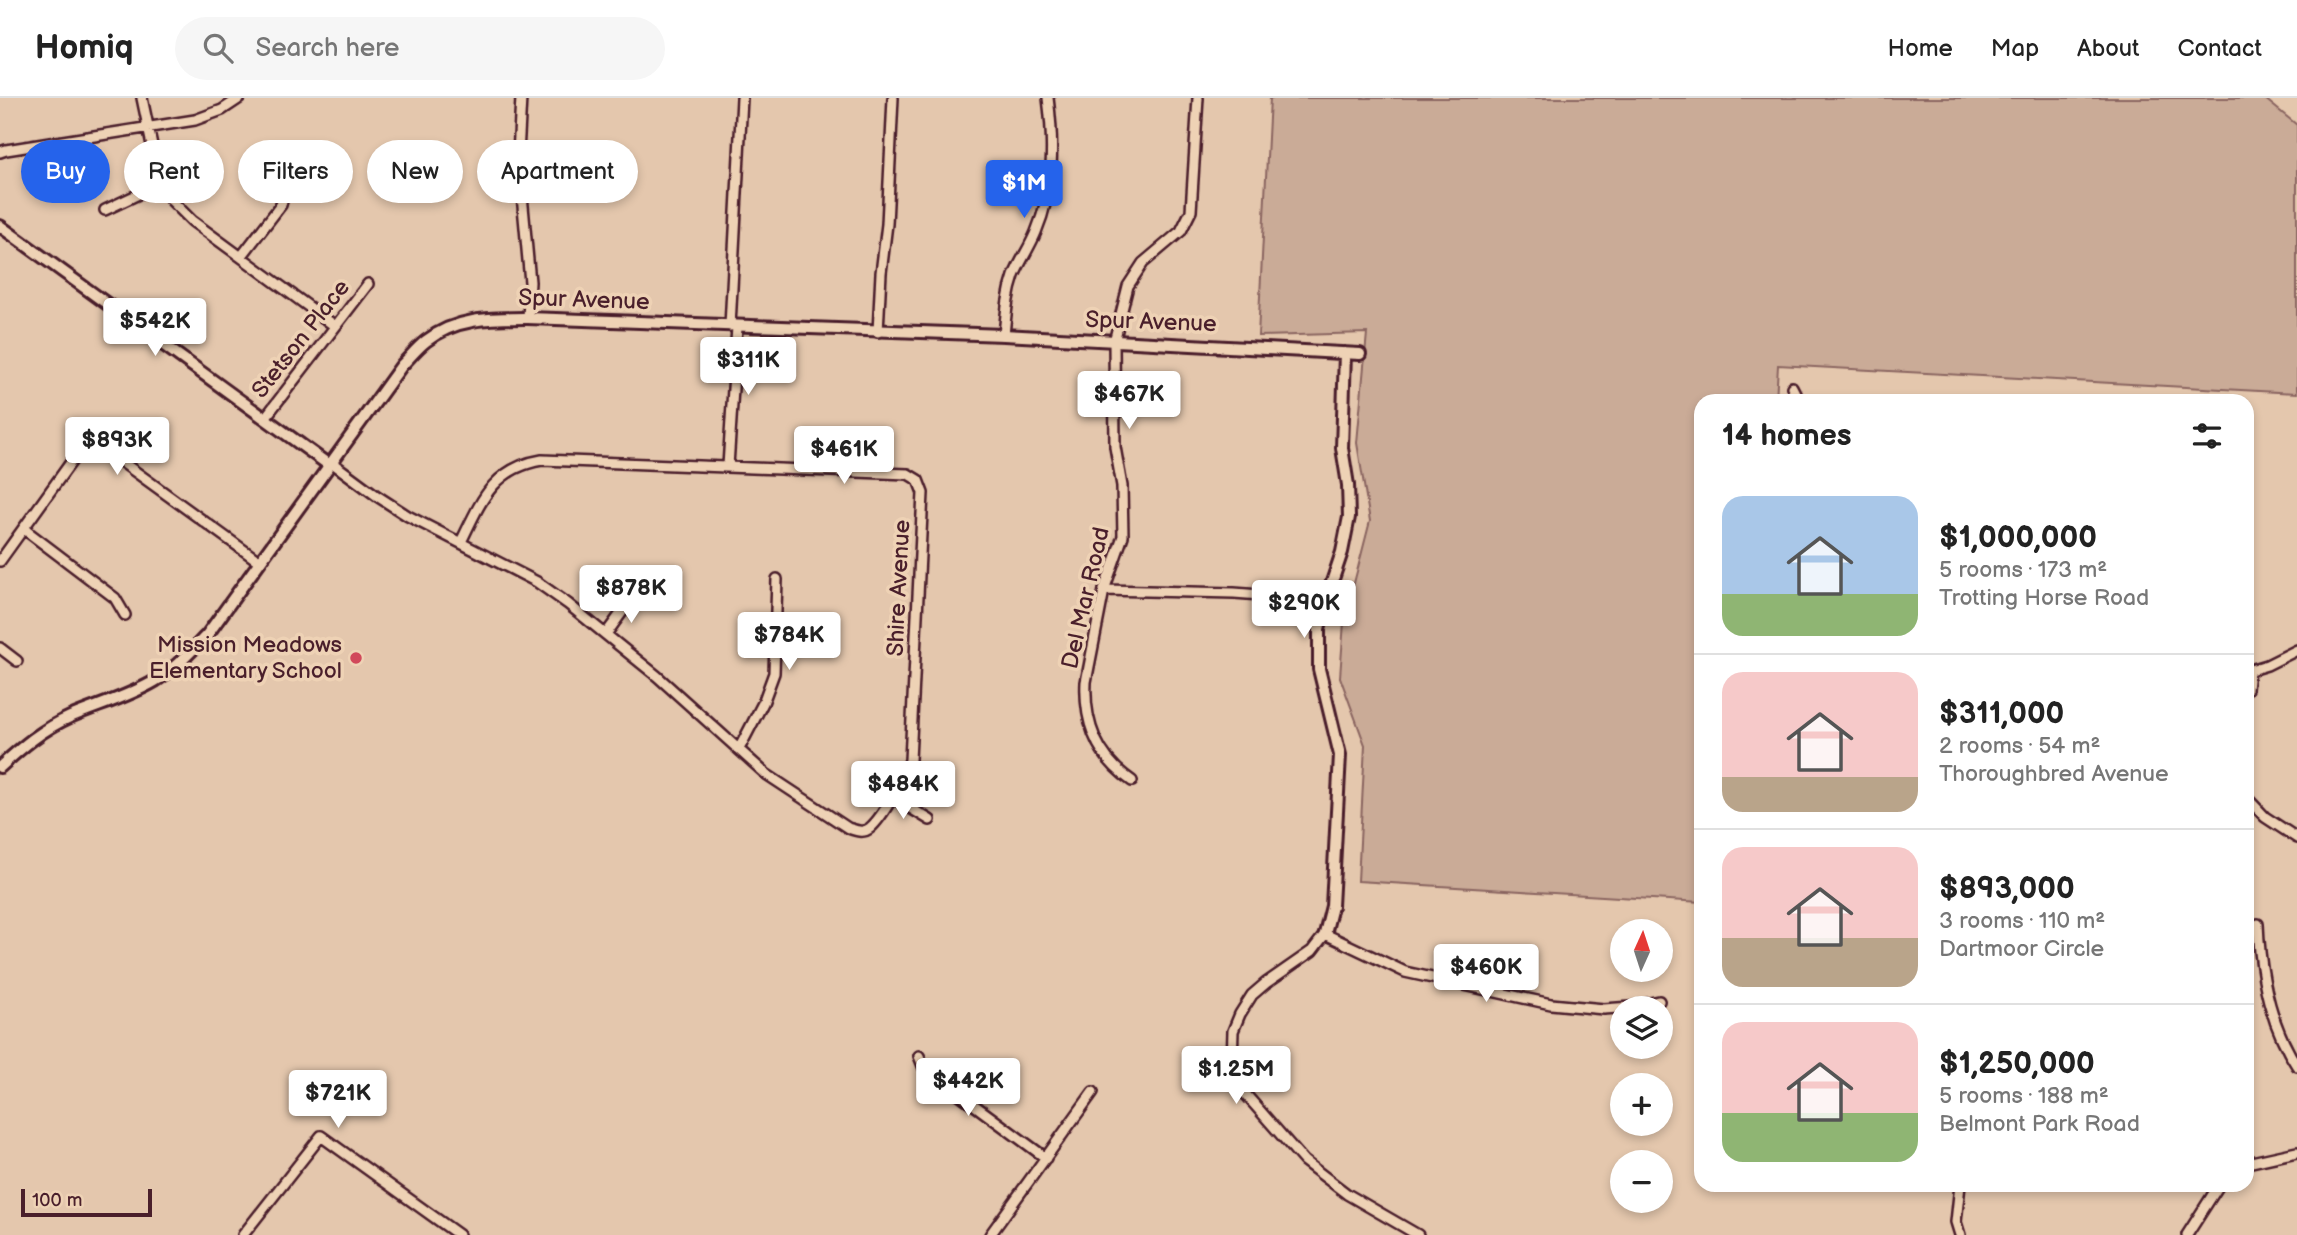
<!DOCTYPE html>
<html lang="en">
<head>
<meta charset="utf-8">
<style>
  :root { --surface:#fff; --page:#f6f6f6; --text:#222; --muted:#767676; --line:#e0e0e0; --accent:#2563eb }
  body { margin:0; font-family:"Balsamiq Sans",sans-serif; background:var(--page); color:var(--text); height:100vh; display:flex; flex-direction:column; font-size:26px; white-space:nowrap }
  * { box-sizing:border-box; margin:0 }
  p { font-size:23px; color:var(--muted) }
  .icon { flex:none; width:38px; height:38px; fill:none; stroke:currentColor; stroke-width:2; stroke-linecap:round; stroke-linejoin:round }
  .map { position:relative; flex:1; overflow:hidden }
  .panel { position:absolute; left:1694px; top:296px; width:560px; height:798px; display:flex; flex-direction:column; background:var(--surface); border-radius:21px; box-shadow:0 4px 10px #0003 }
  .panel>* { flex:none }
  .top-card { position:absolute; left:21px; top:42px; width:665px; height:63px; display:flex; gap:14px }
  .needle { width:46px; rotate:3deg }
  .controls { position:absolute; left:1610px; top:821px; display:grid; gap:14px }
  .controls a { display:grid; place-items:center; width:63px; height:63px; border-radius:50%; background:var(--surface); box-shadow:0 4px 10px #0003; font-size:35px }
  .scale { position:absolute; left:21px; bottom:18px; width:131px; box-sizing:border-box; padding-left:7px; border:4px solid #4a1f2b; border-top:0; font-size:19px; line-height:24px; white-space:nowrap; color:#4a1f2b; -webkit-text-stroke:5px #eed2b5; paint-order:stroke }
  .price { position:absolute; translate:-50% -60px; padding:0 16px; border-radius:7px; background:#fff; color:#222; font-size:23px; line-height:46px; filter:drop-shadow(0 2px 4px #0008) }
  .price::after { content:''; position:absolute; left:50%; top:42px; width:21px; height:16px; margin-left:-10px; background:inherit; clip-path:polygon(0 0,100% 0,50% 100%) }
  .price.selected { background:var(--accent); color:#fff }
  ul { padding:0; list-style:none }
  li { display:flex; align-items:center; gap:21px; height:175px; padding:0 28px }
  li+li { border-top:2px solid var(--line) }
  li span { display:grid; place-items:center; flex:none; width:196px; height:140px; border-radius:21px; color:#555 }
  li>.icon { margin-inline-start:auto }
  span .icon { width:84px; height:84px; fill:#fffc; stroke-width:1 }
  li b { font-size:30px }
  h2 { display:flex; justify-content:space-between; align-items:center; height:84px; padding:0 28px; font-size:30px }
  .tag { padding:0 24px; border-radius:32px; background:var(--surface); box-shadow:0 4px 10px #0003; font-size:24px; line-height:63px }
  .tag.selected { background:var(--accent); color:#fff }
  header { display:flex; align-items:center; gap:42px; box-sizing:border-box; height:98px; padding:0 35px; background:var(--surface); border-bottom:2px solid var(--line) }
  header strong { font-size:33px }
  nav { display:flex; gap:38px; margin-inline-start:auto; font-size:24px }
  .search { width:490px; height:63px; background:var(--page); display:flex; align-items:center; gap:18px; box-sizing:border-box; padding:0 24px; border-radius:38px; color:var(--muted); font-size:26px }
  .map>svg:first-child { display:block }
  .green { fill:#caab97; stroke:#8a6561; stroke-width:2 }
  .lines { fill:none; stroke-linecap:round; stroke-linejoin:round }
  .minor-casing { stroke:#4a1f2b; stroke-width:14 }
  .tertiary-casing { stroke:#4a1f2b; stroke-width:16 }
  .minor { stroke:#eed2b5; stroke-width:9 }
  .tertiary { stroke:#eed2b5; stroke-width:10 }
  .poi-dot { fill:#d1495b; stroke:#eed2b5; stroke-width:2.5 }
  .labels { text-anchor:middle; dominant-baseline:central; stroke-width:7; stroke-linejoin:round; paint-order:stroke }
  .street-label { font-size:23px; fill:#4a1f2b; stroke:#eed2b5 }
  .poi-label { font-size:23px; fill:#4a1f2b; stroke:#eed2b5; text-anchor:end }
</style>
</head>
<body>
<header>
<strong>Homiq</strong>
<div class="search"><svg class="icon" aria-label="search" viewBox="0 0 24 24"><circle cx="10" cy="10" r="6"/><path d="M15 15l6 6"/></svg>Search here</div>
<nav><a>Home</a><a>Map</a><a>About</a><a>Contact</a></nav>
</header>
<div class="map">
<svg width="2297" height="1137" viewBox="0 0 2297 1137">
  <rect width="100%" height="100%" fill="#e4c7ad"/>
  <filter id="ink" filterUnits="userSpaceOnUse"><feTurbulence type="fractalNoise" baseFrequency=".0143" numOctaves="2"/><feDisplacementMap in="SourceGraphic" scale="14" xChannelSelector="R" yChannelSelector="G"/><feConvolveMatrix kernelMatrix="1 2 1 2 8 2 1 2 1" color-interpolation-filters="sRGB"/></filter>
  <g filter="url(#ink)">
    <!-- green -->
    <path class="green" d="M1270,0H2264L2297,27V295L1778,267L1776,303H1701V804L1358,783L1365,647L1340,579L1344,524L1370,423L1357,345L1367,235L1258,238Z"/>
    <g class="lines">
      <defs>
        <path id="minor" d="M142,0L157,71L162,85L172,103L192,123L335,228
          M521,0L517,75L522,97L530,184L528,220
          M0,54L6,52L195,22L222,12L240,0
          M105,112L162,85
          M241,159L281,107L284,95L282,88L264,72
          M730,228L742,0
          M878,234L881,175L887,126L893,0
          M1004,237C1006,217 1007,198 1014,178C1020,163 1030,149 1036,134C1054,91 1054,46 1048,0
          M1792,289L1799,303
          M265,320L368,186
          M331,364L377,398L408,418L537,484L568,506L657,578L766,676L848,730C855,732 863,736 870,730C883,719 905,679 910,662L923,395L918,382L908,376L542,362C493,370 481,403 461,444
          M728,368L737,229
          M24,431L115,500L125,517
          M0,463L79,353L92,348L104,351L260,464
          M1104,492L1234,495L1326,502
          M606,536L633,499
          M0,550L17,563
          M2247,573L2267,567L2297,552
          M2247,591L2249,572
          M739,651L763,605L774,575L777,481
          M1132,683C1097,659 1084,626 1086,584L1104,492L1123,438L1122,388L1115,349L1114,244L1128,188L1143,165L1181,133L1191,113L1198,0
          M892,699L930,722
          M2247,700L2265,719L2297,740
          M2258,826C2260,875 2270,927 2297,968
          M919,958L924,970L1046,1060
          M2247,1065L2297,1054
          M1960,1087L1956,1124L1960,1137
          M243,1137L321,1038L459,1137
          M990,1137L1093,994
          M1418,1137L1347,1096L1304,1063L1247,998L1236,980L1232,965L1233,933L1240,916L1252,897L1266,885L1312,853L1325,836L1405,874L1551,906L1604,911L1631,909L1659,903
          M2187,1137L2219,1087"/>
        <path id="tertiary" d="M0,128L329,367
          M0,669C22,649 43,631 70,619C98,607 128,599 155,583C175,571 191,553 207,537L402,267C410,259 417,250 426,243C457,219 492,220 528,220L1004,237L1360,256
          M1325,836L1332,808L1340,657L1319,571V531L1326,502L1342,454L1349,419L1348,387L1342,350L1345,255"/>
      </defs>
      <!-- minor casing -->
      <use href="#minor" class="minor-casing"/>
      <!-- tertiary casing -->
      <use href="#tertiary" class="tertiary-casing"/>
      <!-- minor -->
      <use href="#minor" class="minor"/>
      <!-- tertiary -->
      <use href="#tertiary" class="tertiary"/>
    </g>
  </g>
  <!-- markers -->
  <circle class="poi-dot" cx="356" cy="560" r="7"/>
  <g class="labels">
    <!-- street labels -->
    <g class="street-label">
      <text transform="translate(584 202) rotate(2)">Spur Avenue</text>
      <text transform="translate(1151 224) rotate(2)">Spur Avenue</text>
      <text transform="translate(301 241) rotate(-52)">Stetson Place</text>
      <text transform="translate(899 490) rotate(-87)">Shire Avenue</text>
      <text transform="translate(1086 500) rotate(-77)">Del Mar Road</text>
    </g>
    <!-- poi labels -->
    <g class="poi-label">
      <text x="342" y="547">Mission Meadows<tspan x="342" dy="26">Elementary School</tspan></text>
    </g>
  </g>
</svg>
<div class="controls">
<a><svg class="needle" viewBox="-14 -14 28 28"><path d="M0-13l5 13h-10z" fill="#e53935"/><path d="M0 13l5-13h-10z" fill="#767676"/></svg></a>
<a><svg class="icon" aria-label="layers" viewBox="0 0 24 24"><path d="M12 4l9 5-9 5-9-5zM3 14l9 5 9-5"/></svg></a>
<a>+</a>
<a>−</a>
</div>
<div class="scale">100 m</div>
<b class="price selected" style="left:1024px;top:122px">$1M</b>
<b class="price" style="left:155px;top:260px">$542K</b>
<b class="price" style="left:748px;top:299px">$311K</b>
<b class="price" style="left:1129px;top:333px">$467K</b>
<b class="price" style="left:117px;top:379px">$893K</b>
<b class="price" style="left:844px;top:388px">$461K</b>
<b class="price" style="left:631px;top:527px">$878K</b>
<b class="price" style="left:1304px;top:542px">$290K</b>
<b class="price" style="left:789px;top:574px">$784K</b>
<b class="price" style="left:903px;top:723px">$484K</b>
<b class="price" style="left:1486px;top:906px">$460K</b>
<b class="price" style="left:1236px;top:1008px">$1.25M</b>
<b class="price" style="left:968px;top:1020px">$442K</b>
<b class="price" style="left:338px;top:1032px">$721K</b>
<div class="top-card">
<a class="tag selected">Buy</a>
<a class="tag">Rent</a>
<a class="tag">Filters</a>
<a class="tag">New</a>
<a class="tag">Apartment</a>
</div>
<section class="panel">
<h2>14 homes<svg class="icon" aria-label="filters" viewBox="0 0 24 24"><path d="M4 7h16M4 17h16"/><circle cx="9" cy="7" r="2"/><circle cx="15" cy="17" r="2"/></svg></h2>
<ul>
<li><span style="background:linear-gradient(#a9c7e8 70%,#8fb573 0)"><svg class="icon" aria-label="home" viewBox="0 0 24 24"><path d="M3 11l9-7 9 7M6 9v11h12V9"/></svg></span><div><b>$1,000,000</b><p>5 rooms · 173 m²</p><p>Trotting Horse Road</p></div></li>
<li><span style="background:linear-gradient(#f6c9c9 75%,#b9a48a 0)"><svg class="icon" aria-label="home" viewBox="0 0 24 24"><path d="M3 11l9-7 9 7M6 9v11h12V9"/></svg></span><div><b>$311,000</b><p>2 rooms · 54 m²</p><p>Thoroughbred Avenue</p></div></li>
<li><span style="background:linear-gradient(#f6c9c9 65%,#b9a48a 0)"><svg class="icon" aria-label="home" viewBox="0 0 24 24"><path d="M3 11l9-7 9 7M6 9v11h12V9"/></svg></span><div><b>$893,000</b><p>3 rooms · 110 m²</p><p>Dartmoor Circle</p></div></li>
<li><span style="background:linear-gradient(#f6c9c9 65%,#8fb573 0)"><svg class="icon" aria-label="home" viewBox="0 0 24 24"><path d="M3 11l9-7 9 7M6 9v11h12V9"/></svg></span><div><b>$1,250,000</b><p>5 rooms · 188 m²</p><p>Belmont Park Road</p></div></li>
</ul>
</section>
</div>
</body>
</html>
